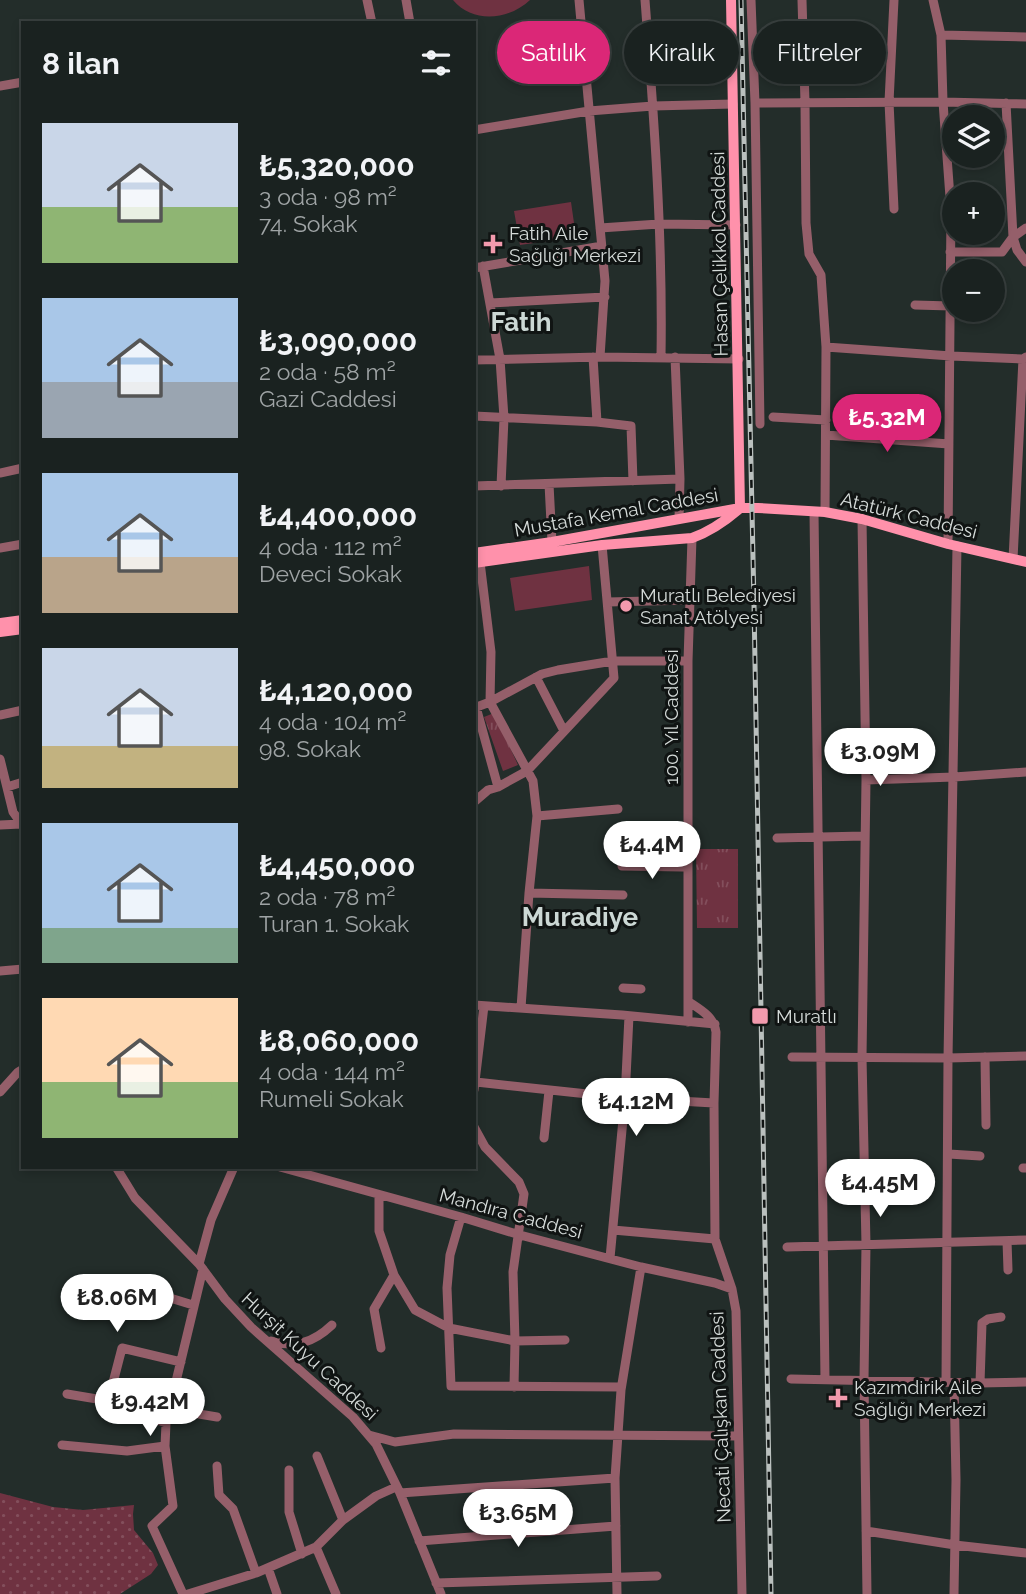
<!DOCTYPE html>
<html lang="tr">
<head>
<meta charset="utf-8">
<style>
  :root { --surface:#1a2220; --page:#272f2d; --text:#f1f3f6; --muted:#9fa4a5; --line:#383f3e; --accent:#db2777 }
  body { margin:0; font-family:Raleway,sans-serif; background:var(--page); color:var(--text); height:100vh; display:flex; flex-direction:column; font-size:26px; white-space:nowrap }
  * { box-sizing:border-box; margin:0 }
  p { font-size:23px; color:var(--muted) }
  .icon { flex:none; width:38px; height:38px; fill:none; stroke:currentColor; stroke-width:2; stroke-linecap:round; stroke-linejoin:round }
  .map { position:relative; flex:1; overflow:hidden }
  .drawer { position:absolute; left:21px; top:21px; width:455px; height:1148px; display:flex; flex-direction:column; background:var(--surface); border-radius:0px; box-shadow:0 4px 10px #0003,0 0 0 2px var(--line) }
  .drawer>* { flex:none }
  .guide { position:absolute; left:497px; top:21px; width:424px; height:63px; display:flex; gap:14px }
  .buttons { position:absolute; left:942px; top:105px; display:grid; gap:14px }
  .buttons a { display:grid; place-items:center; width:63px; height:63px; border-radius:50%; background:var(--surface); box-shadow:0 4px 10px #0003,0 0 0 2px var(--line); font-size:35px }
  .price { position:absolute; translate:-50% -60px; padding:0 16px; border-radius:24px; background:#fff; color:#222; font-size:23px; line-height:46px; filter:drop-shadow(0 2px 4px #0008) }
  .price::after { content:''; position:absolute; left:50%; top:42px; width:21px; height:16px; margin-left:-10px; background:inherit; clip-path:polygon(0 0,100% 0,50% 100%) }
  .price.current { background:var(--accent); color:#fff }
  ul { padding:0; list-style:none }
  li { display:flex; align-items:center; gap:21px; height:175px; padding:0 21px }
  li span { display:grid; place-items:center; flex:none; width:196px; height:140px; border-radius:0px; color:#555 }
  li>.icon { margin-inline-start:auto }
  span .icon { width:84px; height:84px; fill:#fffc; stroke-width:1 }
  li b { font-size:30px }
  h2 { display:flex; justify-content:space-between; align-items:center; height:84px; padding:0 21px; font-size:30px }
  .tag { padding:0 24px; border-radius:32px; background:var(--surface); box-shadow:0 4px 10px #0003,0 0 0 2px var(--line); font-size:24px; line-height:63px }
  .tag.current { background:var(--accent); color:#fff }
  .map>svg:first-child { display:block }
  .grass { fill:url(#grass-dots) }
  .park { fill:url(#park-tufts) }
  .pitch { fill:#6f3241 }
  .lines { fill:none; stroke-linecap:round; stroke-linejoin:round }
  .minor { stroke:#955f6a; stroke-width:9 }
  .major { stroke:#ff91ab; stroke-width:10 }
  .rail-casing { stroke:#bac0be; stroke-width:5 }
  .rail { stroke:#101413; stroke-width:2.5; stroke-dasharray:8; stroke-linecap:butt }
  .poi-dot { fill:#f29aad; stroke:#101413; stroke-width:2.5 }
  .labels { text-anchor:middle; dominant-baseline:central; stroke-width:6; stroke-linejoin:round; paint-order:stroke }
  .poi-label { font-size:19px; fill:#d4dad8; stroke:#101413; text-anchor:start }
  .street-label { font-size:19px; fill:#d4dad8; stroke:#101413 }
  .district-label { font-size:26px; font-weight:bold; fill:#ccd8d5; stroke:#101413 }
</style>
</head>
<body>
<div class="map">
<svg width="1026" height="1594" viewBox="0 0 1026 1594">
  <defs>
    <pattern id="grass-dots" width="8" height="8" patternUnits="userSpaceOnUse" patternTransform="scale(1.75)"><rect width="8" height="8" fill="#6f3241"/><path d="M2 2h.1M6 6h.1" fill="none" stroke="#834f5c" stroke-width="1.8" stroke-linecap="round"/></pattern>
    <pattern id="park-tufts" width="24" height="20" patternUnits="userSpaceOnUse" patternTransform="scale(1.75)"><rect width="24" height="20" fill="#6f3241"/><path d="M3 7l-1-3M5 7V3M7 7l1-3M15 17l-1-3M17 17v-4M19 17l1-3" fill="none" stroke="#834f5c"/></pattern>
  </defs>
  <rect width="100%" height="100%" fill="#232d2a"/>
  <!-- grass -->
  <path class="grass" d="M0,1493L53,1507L83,1510L134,1505L133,1514L134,1530L153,1553L158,1565L151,1574L120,1594H0Z"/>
  <!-- park -->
  <path class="park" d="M574,48L579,75L557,79L553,53Z
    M494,713L518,765L503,771L484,717Z
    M696,849H738V928H697Z"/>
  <!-- pitch -->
  <path class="pitch" d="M453,0H530C509,20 473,24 453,0Z
    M547,62L550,79L519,85L516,68Z
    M571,202L576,237L520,245L514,211Z
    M589,566L592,600L515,611L510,578Z"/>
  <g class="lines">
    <!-- minor -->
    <path class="minor" d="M367,0L372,23
      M406,0L410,23
      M579,0L605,281L600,357
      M645,0C654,119 663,238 661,357
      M751,0L755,103L760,424
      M802,0L805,102L806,223L809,254L821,275L826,347L825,512
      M933,0L941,35L943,102L951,211L948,544
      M941,35L1026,37
      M0,86L23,82
      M755,103L943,102L1026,104
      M1006,103L1013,237L1017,250L1026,262
      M474,130L589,111L653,106L733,104
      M894,209L889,102L894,0
      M600,228L659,224L736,225
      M950,252H1002L1013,237L1026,228
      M483,266L500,359L504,418L501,486
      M474,268L602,246
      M490,303L605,297
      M915,305L951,306
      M826,347L951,356L1023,359L1026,357
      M593,357L597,422
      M675,357L680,479L679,519
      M474,360L600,357L739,359
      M474,416L597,422L631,426L633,481
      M773,417L826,420
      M826,435L949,444
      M0,473L23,468
      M549,484L552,542
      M474,486L680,479
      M814,512L825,1379
      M862,519L866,780L862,1057L866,1245L864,1380L867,1594
      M0,548L23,544
      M1013,559L1023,359
      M480,562L491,652L490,702L533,781L537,816L529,893L521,1008
      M608,602L689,600
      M536,677L564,731
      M476,707L498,787
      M474,708L490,702L542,674L558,670L613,661H688
      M0,715L23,710
      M0,759L13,812L23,826
      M866,780L954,777L1026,772
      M7,787L23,782
      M474,802L488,790L498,787L527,771L614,678L602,545
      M537,816L618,809
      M0,825L21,824
      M777,838L864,836
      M622,866L682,867
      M529,893L623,895
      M0,971L23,969
      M623,988L641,989
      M689,1002C701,1010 714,1017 716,1032L714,1103L715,1239L732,1289L736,1311L742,1594
      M474,1005L622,1015L715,1024
      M688,1022V661L692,538
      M792,1057L948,1058L1026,1056
      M985,1057L986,1125
      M476,1082L625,1098L714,1103
      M474,1090L484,1006
      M0,1092L18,1072L23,1069
      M474,1127L485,1147L519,1182L524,1194L513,1272L515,1341L514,1387
      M544,1138L549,1091
      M949,1154L980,1156
      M116,1167L135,1198L199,1264L225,1299L251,1327L353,1417L376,1444L400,1493L441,1594
      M280,1167L461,1217L520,1235L641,1267L715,1283L732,1289
      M1023,1168H1026
      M379,1195V1231L394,1275L415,1310L449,1328L515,1341L565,1340
      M461,1217L450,1255L447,1288L451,1386L621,1387
      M613,1230L715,1239
      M1007,1241L1008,1270
      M787,1247L1026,1240
      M610,1258L625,1098L629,1016
      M199,1264L211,1220L234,1167
      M144,1290L193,1305
      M271,1341C295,1348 313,1343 332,1325
      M381,1348L374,1309L394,1275
      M791,1379L980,1383L1026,1382
      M946,1382L948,1058L957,546
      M954,1383L956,1480L954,1594
      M980,1383L982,1323L988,1319L1001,1317
      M67,1394L103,1400L166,1423
      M108,1402L122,1348L181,1362
      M169,1409L217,1417
      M369,1435L395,1442L454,1434L738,1436
      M62,1445L127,1451L165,1446
      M317,1456L343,1520
      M217,1466L219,1495L233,1509L256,1573
      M289,1470V1512L302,1554
      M400,1493L615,1478
      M866,1531L955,1545L1026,1553
      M419,1541L616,1526
      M316,1547L336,1594
      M268,1568L277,1594
      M436,1583L657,1576
      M183,1594L152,1526L173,1506L165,1446L166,1423L203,1269
      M188,1594L256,1573L316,1547L343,1520L376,1496L396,1487
      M617,1594L615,1478L621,1390L641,1267"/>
    <!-- major -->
    <path class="major" d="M731,0L740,508
      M474,553L552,542L740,508H758L825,512L862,519L948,544L1026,562
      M474,563L602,545L692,538C709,532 724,522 738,510
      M0,623L23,620
      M0,632L23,629"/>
    <defs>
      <path id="rail" d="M741,0L754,604L771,1594"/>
    </defs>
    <!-- rail casing -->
    <use href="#rail" class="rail-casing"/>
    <!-- rail -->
    <use href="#rail" class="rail"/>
  </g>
  <!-- markers -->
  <g class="poi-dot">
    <path d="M489.5 233.5h7v7h7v7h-7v7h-7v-7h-7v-7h7z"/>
    <circle cx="626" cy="606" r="7"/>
    <rect x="751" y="1007" width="18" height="18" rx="3.5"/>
    <path d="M834.5 1387.5h7v7h7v7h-7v7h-7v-7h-7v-7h7z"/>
  </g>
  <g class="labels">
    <!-- poi labels -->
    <g class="poi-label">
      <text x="509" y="233">Fatih Aile<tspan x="509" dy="22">Sağlığı Merkezi</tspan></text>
      <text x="640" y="595">Muratlı Belediyesi<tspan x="640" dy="22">Sanat Atölyesi</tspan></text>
      <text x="776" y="1016">Muratlı</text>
      <text x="854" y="1387">Kazımdirik Aile<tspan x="854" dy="22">Sağlığı Merkezi</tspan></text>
    </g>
    <!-- street labels -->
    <g class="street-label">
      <text transform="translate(719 254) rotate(-91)">Hasan Çelikkol Caddesi</text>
      <text transform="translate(616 512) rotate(-10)">Mustafa Kemal Caddesi</text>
      <text transform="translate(909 515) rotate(14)">Atatürk Caddesi</text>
      <text transform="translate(671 717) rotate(-90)">100. Yıl Caddesi</text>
      <text transform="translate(511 1213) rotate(15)">Mandıra Caddesi</text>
      <text transform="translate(310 1356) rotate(43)">Hurşit Kuyu Caddesi</text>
      <text transform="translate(720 1417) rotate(-92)">Necati Çalışkan Caddesi</text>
    </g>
    <!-- district labels -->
    <g class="district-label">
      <text x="521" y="322">Fatih</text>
      <text x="580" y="917">Muradiye</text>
    </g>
  </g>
</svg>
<div class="buttons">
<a><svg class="icon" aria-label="layers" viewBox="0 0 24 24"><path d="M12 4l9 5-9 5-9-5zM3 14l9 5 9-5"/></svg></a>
<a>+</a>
<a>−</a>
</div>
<b class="price current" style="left:887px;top:454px">₺5.32M</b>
<b class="price" style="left:880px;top:788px">₺3.09M</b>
<b class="price" style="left:652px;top:881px">₺4.4M</b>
<b class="price" style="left:636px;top:1138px">₺4.12M</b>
<b class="price" style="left:880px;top:1219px">₺4.45M</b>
<b class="price" style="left:117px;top:1334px">₺8.06M</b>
<b class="price" style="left:150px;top:1438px">₺9.42M</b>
<b class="price" style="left:518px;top:1549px">₺3.65M</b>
<div class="guide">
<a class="tag current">Satılık</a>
<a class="tag">Kiralık</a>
<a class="tag">Filtreler</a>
</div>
<section class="drawer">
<h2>8 ilan<svg class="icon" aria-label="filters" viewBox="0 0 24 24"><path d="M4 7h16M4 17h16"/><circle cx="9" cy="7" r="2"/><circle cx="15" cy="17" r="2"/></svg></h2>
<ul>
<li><span style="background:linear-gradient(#c9d6e8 60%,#8fb573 0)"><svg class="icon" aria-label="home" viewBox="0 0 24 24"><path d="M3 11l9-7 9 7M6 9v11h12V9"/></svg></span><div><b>₺5,320,000</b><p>3 oda · 98 m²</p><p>74. Sokak</p></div></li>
<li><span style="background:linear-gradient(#a9c7e8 60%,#9aa5b1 0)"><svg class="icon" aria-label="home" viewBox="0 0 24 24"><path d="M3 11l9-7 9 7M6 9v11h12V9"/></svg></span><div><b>₺3,090,000</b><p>2 oda · 58 m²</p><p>Gazi Caddesi</p></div></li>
<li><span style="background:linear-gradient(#a9c7e8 60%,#b9a48a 0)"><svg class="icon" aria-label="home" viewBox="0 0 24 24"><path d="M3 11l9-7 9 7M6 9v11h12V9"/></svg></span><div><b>₺4,400,000</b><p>4 oda · 112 m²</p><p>Deveci Sokak</p></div></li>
<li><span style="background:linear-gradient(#c9d6e8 70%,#c2b280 0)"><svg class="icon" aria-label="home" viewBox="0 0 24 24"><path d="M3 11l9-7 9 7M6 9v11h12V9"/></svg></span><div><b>₺4,120,000</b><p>4 oda · 104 m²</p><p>98. Sokak</p></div></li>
<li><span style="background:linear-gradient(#a9c7e8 75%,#7fa58c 0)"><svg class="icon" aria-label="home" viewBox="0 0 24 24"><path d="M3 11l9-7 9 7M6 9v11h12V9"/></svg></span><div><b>₺4,450,000</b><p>2 oda · 78 m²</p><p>Turan 1. Sokak</p></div></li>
<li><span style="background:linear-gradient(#ffd9b3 60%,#8fb573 0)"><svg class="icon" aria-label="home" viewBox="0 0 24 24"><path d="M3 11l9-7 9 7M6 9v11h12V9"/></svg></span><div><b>₺8,060,000</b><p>4 oda · 144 m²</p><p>Rumeli Sokak</p></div></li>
</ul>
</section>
</div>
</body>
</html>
